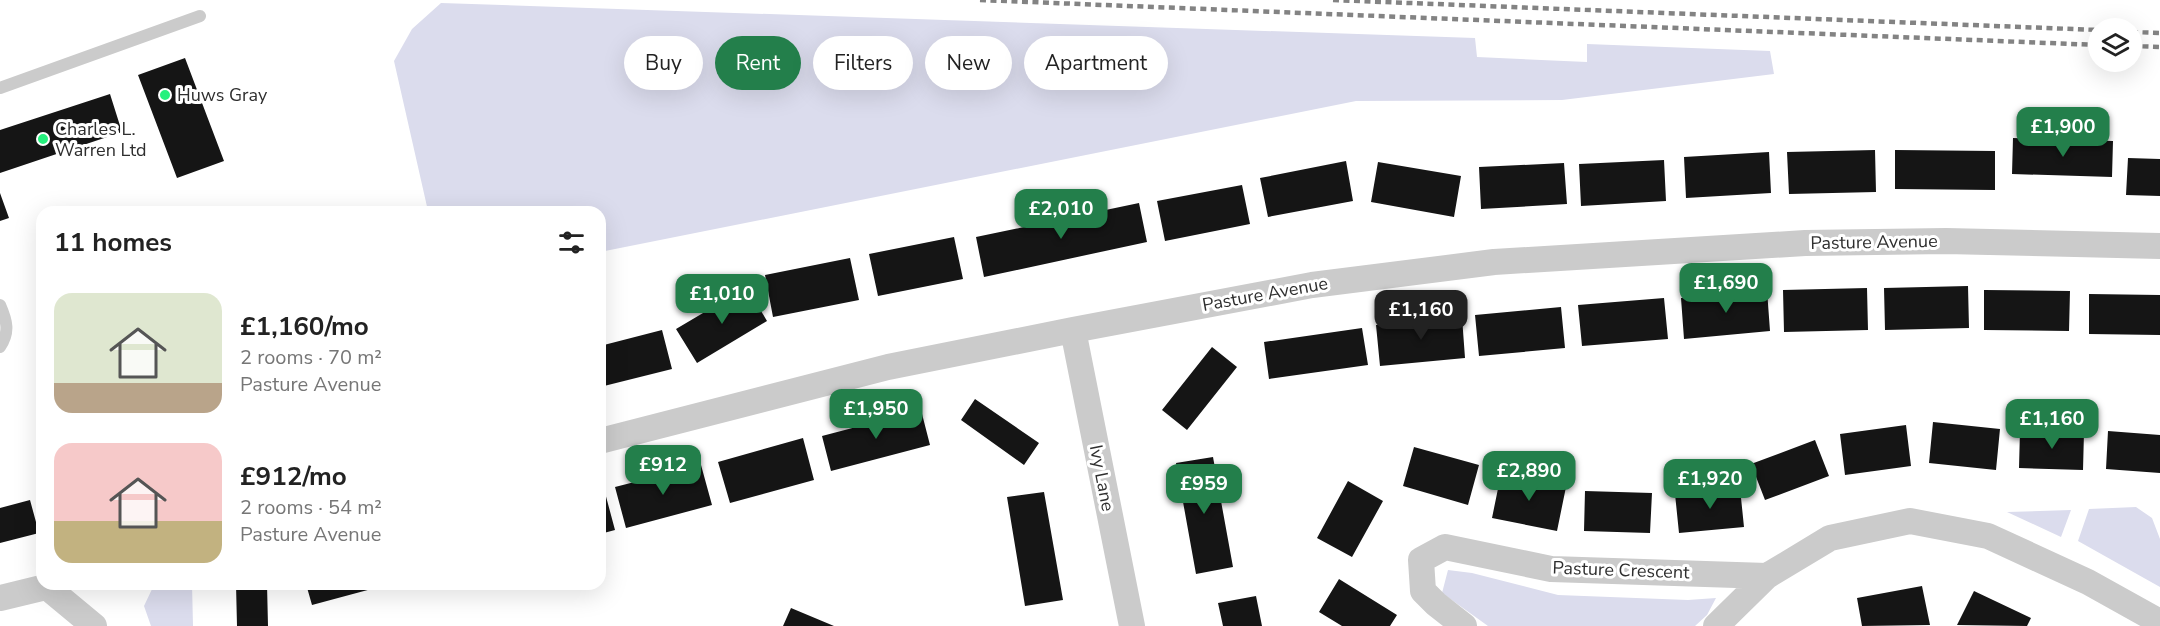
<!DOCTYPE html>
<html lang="en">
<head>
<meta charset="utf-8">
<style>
  :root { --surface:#fff; --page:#f6f6f6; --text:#222; --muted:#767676; --accent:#237f4b }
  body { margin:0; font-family:"Nunito Sans",sans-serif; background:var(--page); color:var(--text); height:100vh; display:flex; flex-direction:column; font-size:22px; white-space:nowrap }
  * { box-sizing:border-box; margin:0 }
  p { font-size:20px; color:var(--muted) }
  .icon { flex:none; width:33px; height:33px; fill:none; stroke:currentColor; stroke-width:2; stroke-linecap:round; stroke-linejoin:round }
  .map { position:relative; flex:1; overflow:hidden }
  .drawer { position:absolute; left:36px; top:206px; width:570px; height:384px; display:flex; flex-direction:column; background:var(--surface); border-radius:18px; box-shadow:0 6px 24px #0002 }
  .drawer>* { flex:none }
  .hud { position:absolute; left:624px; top:36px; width:570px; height:54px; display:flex; gap:12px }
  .tools { position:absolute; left:2088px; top:18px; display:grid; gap:12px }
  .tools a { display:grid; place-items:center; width:54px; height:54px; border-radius:50%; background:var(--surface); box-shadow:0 6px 24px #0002; font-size:30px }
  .price { position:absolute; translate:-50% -51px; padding:0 14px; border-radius:12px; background:var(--accent); color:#fff; font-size:20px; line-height:39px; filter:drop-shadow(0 2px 3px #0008) }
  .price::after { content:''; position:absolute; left:50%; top:36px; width:18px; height:14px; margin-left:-9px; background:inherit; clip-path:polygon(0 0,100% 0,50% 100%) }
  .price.current { background:#222; color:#fff }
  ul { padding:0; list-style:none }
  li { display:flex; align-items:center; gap:18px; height:150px; padding:0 18px }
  li span { display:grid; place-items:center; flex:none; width:168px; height:120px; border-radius:18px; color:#555 }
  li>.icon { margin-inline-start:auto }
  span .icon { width:72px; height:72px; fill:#fffc; stroke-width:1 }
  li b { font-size:26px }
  h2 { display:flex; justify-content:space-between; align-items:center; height:72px; padding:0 18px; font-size:26px }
  .chip { padding:0 21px; border-radius:27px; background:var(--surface); box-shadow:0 6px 24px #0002; font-size:21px; line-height:54px }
  .chip.current { background:var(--accent); color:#fff }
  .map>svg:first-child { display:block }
  .green { fill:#dbdced }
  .building { fill:#151515 }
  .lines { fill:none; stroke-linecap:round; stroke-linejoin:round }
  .service { stroke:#cbcbcb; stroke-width:12 }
  .minor { stroke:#cbcbcb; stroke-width:26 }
  .rail { stroke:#838383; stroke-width:4.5; stroke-dasharray:6 4.5; stroke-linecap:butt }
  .poi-dot { fill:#25f17d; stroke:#fff; stroke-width:2 }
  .labels { text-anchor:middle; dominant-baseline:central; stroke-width:6; stroke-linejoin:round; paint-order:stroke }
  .poi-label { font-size:18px; fill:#2e2e2e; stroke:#fff; text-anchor:start }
  .street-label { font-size:18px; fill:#2e2e2e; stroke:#fff }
</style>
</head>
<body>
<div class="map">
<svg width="2160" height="626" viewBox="0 0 2160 626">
  <rect width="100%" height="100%" fill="#fff"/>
  <!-- green -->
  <path class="green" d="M441,3L1475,38L1477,57L1587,62V44L1770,51L1774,74L1562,100L1356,101L600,252V212L428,211L394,61L412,29Z
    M2136,507L2152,518L2160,539V587L2078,541L2089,509Z
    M2071,510L2061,537L2007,512Z
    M1448,570L1472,573L1558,595L1688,600L1716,598L1707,615L1695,626H1488L1442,593Z
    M167,584H192L193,626H151L144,606L153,587Z"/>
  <!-- building -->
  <path class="building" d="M185,58L224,161L177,178L138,75Z
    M110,94L122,132L0,173V130Z
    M2013,138L2113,141L2112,177L2012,174Z
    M1875,150L1876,192L1789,194L1787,152Z
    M1895,150L1995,151V190L1895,189Z
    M1769,152L1771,193L1686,198L1684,157Z
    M2128,158L2160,159V196L2126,195Z
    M1664,160L1666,201L1581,206L1579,164Z
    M1346,161L1353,201L1268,217L1260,178Z
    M1378,162L1461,176L1454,217L1371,202Z
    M1564,163L1567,204L1481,209L1479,167Z
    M1242,185L1250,224L1165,241L1157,201Z
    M0,193L9,218L0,221Z
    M1139,203L1147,242L984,277L976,237Z
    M954,237L963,279L878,296L869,254Z
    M850,258L859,300L773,317L765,275Z
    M1968,286L1969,328L1885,330L1884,288Z
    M747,287L767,321L697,363L676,329Z
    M1867,288L1868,330L1784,332L1783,290Z
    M1767,290L1770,331L1684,339L1681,298Z
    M1984,290L2070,291L2069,331L1984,330Z
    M2089,294L2160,295V335L2089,334Z
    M1664,298L1668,339L1582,346L1578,305Z
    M1561,307L1565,348L1479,356L1475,315Z
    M1462,317L1465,358L1380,366L1376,325Z
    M1362,328L1368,365L1269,379L1264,342Z
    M662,330L672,369L600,387V346Z
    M1212,347L1237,367L1187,430L1162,410Z
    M975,399L1039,443L1024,465L961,420Z
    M921,410L930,445L831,471L822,436Z
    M1933,422L2000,429L1996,470L1929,463Z
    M1906,425L1911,466L1845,475L1840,434Z
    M2020,430L2084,432L2083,470L2019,468Z
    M2108,431L2160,435V473L2106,469Z
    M803,438L814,480L730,503L718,462Z
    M1815,440L1829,476L1765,500L1751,464Z
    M1414,447L1479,465L1468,505L1403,486Z
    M1213,457L1233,567L1196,574L1176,463Z
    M701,465L712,505L626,528L615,487Z
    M1501,474L1566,487L1557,531L1492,518Z
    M1348,481L1383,501L1352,557L1317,538Z
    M1740,488L1744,527L1679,533L1675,494Z
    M604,489L615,530L600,534V490Z
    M1585,491L1652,493L1650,533L1584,531Z
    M1044,492L1063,600L1025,606L1007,497Z
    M30,500L39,533L0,543V508Z
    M1339,579L1397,615L1390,626H1342L1319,612Z
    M236,584H267L268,626H237Z
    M306,584H390L312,605Z
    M1922,586L1930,625L1862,626L1857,598Z
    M1974,591L2031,618L2027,626L1957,625Z
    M1256,596L1262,626H1223L1218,603Z
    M791,608L834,626H783Z"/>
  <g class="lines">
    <!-- service -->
    <path class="service" d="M0,88L200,16
      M0,305C7,321 10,332 0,347"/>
    <!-- minor -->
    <path class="minor" d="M1073,330L1132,626
      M600,441L888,367L1073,330L1312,285L1494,262L1805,243L1946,241L2160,246
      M47,587L94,626
      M0,598L58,584
      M1464,626L1436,604L1423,591L1421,560L1445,547L1551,569L1767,576
      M1716,626L1767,576L1830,538L1910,521L1988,536L2088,582L2160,622"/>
    <!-- rail -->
    <path class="rail" d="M980,0L2098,45
      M1333,0L2098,30
      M2132,32L2160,33
      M2132,46L2160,47"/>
  </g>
  <!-- markers -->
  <g class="poi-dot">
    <circle cx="165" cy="95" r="6"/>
    <circle cx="43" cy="139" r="6"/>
  </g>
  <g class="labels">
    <!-- poi labels -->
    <g class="poi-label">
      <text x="177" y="95">Huws Gray</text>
      <text x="55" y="129">Charles L.<tspan x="55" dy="21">Warren Ltd</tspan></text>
    </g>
    <!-- street labels -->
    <g class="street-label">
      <text transform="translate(1874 242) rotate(-1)">Pasture Avenue</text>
      <text transform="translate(1265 294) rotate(-10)">Pasture Avenue</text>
      <text transform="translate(1102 478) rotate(79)">Ivy Lane</text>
      <text transform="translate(1621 570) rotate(2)">Pasture Crescent</text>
    </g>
  </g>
</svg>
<div class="tools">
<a><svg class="icon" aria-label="layers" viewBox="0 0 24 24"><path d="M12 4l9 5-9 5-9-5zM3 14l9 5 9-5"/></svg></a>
</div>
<b class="price" style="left:2063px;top:158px">£1,900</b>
<b class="price" style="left:1061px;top:240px">£2,010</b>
<b class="price" style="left:1726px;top:314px">£1,690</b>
<b class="price" style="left:722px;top:325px">£1,010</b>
<b class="price current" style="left:1421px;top:341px">£1,160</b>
<b class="price" style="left:876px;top:440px">£1,950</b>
<b class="price" style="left:2052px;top:450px">£1,160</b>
<b class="price" style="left:663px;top:496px">£912</b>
<b class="price" style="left:1529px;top:502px">£2,890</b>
<b class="price" style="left:1710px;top:510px">£1,920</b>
<b class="price" style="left:1204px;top:515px">£959</b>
<div class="hud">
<a class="chip">Buy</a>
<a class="chip current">Rent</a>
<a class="chip">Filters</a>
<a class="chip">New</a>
<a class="chip">Apartment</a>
</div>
<section class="drawer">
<h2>11 homes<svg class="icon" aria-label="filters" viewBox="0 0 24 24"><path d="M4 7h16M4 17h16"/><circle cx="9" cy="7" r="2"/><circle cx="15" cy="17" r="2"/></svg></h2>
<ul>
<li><span style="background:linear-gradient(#dfe7d0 75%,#b9a48a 0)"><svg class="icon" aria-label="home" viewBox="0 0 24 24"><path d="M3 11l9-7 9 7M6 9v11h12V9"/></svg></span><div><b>£1,160/mo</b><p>2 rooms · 70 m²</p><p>Pasture Avenue</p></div></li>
<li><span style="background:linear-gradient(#f6c9c9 65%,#c2b280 0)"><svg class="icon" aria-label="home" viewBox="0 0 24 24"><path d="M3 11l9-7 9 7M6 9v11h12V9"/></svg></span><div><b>£912/mo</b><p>2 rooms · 54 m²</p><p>Pasture Avenue</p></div></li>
</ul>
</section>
</div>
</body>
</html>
